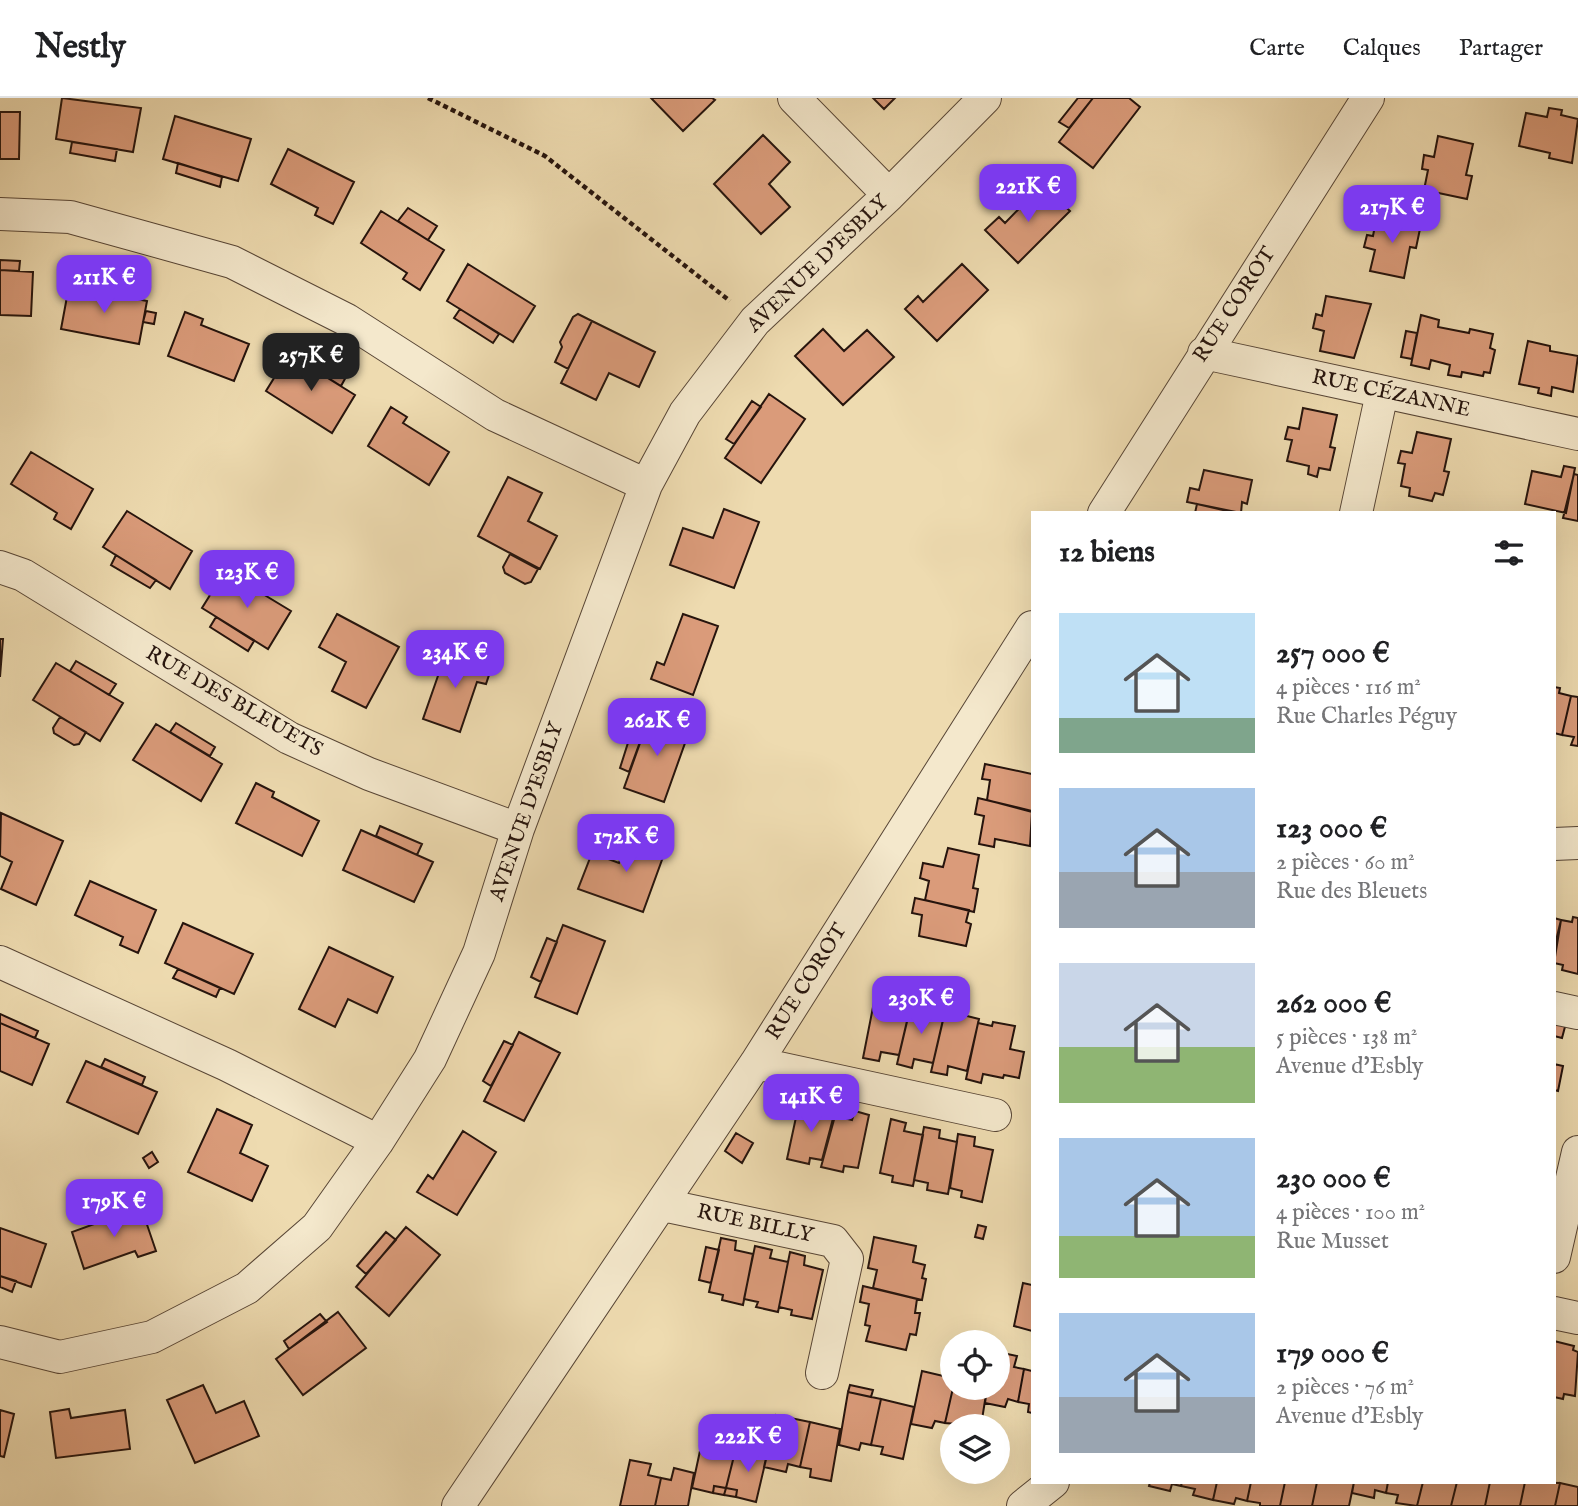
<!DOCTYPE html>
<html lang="fr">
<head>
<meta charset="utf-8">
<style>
  :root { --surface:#fff; --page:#f2f2f2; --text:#202124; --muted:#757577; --line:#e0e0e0; --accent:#7c3aed }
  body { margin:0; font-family:"IM FELL English",serif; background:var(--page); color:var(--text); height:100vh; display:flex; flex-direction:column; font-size:26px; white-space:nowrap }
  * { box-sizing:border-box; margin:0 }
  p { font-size:23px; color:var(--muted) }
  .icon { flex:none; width:38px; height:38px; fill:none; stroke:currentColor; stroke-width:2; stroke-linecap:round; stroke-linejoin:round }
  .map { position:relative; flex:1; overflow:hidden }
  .sheet { position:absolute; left:1031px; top:413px; width:525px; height:973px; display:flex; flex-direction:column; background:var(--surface); border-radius:0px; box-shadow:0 7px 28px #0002 }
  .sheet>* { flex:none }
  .tools { position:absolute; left:940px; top:1232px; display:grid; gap:14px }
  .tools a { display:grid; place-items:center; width:70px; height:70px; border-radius:50%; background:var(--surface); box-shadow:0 7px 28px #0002; font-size:35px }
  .price { position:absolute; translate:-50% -60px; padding:0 16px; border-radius:14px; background:var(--accent); color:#fff; font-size:23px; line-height:46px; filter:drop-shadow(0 2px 4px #0008) }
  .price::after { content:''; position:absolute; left:50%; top:42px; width:21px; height:16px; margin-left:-10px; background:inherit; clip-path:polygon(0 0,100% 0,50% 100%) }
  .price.on { background:#222; color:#fff }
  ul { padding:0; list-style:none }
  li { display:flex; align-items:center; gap:21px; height:175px; padding:0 28px }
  li span { display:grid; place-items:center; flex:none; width:196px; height:140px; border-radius:0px; color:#555 }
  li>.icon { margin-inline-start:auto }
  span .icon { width:84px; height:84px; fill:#fffc; stroke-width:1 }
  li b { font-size:30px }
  h2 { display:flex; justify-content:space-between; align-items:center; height:84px; padding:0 28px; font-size:30px }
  header { display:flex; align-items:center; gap:42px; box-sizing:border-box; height:98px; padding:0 35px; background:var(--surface); border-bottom:2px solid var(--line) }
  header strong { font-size:33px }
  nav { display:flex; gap:38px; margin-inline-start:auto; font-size:24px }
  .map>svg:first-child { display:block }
  .building { fill:#da9b7a; stroke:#26140d; stroke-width:2 }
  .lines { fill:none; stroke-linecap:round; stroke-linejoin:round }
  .minor-casing { stroke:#584636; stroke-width:34 }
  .path { stroke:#26140d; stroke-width:4.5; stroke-dasharray:5 3.5; stroke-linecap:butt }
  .minor { stroke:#f4e8cc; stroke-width:32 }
  .labels { text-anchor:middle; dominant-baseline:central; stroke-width:5; stroke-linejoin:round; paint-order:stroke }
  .street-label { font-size:21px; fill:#26140d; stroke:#f4e8cc }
</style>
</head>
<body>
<header>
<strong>Nestly</strong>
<nav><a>Carte</a><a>Calques</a><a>Partager</a></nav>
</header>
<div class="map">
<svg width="1578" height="1408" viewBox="0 0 1578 1408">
  <rect width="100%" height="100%" fill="#eedbb0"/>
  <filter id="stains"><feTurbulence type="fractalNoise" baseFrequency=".00286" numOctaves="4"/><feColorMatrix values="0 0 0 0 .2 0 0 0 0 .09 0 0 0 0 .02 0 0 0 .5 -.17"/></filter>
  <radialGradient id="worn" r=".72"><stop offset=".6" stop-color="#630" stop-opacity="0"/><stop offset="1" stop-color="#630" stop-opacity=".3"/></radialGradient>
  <!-- building -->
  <path class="building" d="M62,0L141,10L133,54L56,41Z
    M651,0H712L715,2L683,33Z
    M873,0H895L884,11Z
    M1078,0H1093L1069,30L1059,24Z
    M1093,0H1129L1140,9L1093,70L1059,44Z
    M1549,10L1562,12L1561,17L1578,21L1572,65L1549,60L1550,55L1519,48L1526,15L1547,19Z
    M0,14H20L19,61H0Z
    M175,18L251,41L238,83L163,61Z
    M763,37L790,64L769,86L790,109L761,136L714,86Z
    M1438,38L1473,46L1466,77L1472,78L1467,101L1424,92L1428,72L1422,71L1424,57L1434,59Z
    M72,44L117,51L115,63L70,55Z
    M288,51L354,84L333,126L315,117L318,110L271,86Z
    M178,65L222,79L220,89L176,75Z
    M1042,87L1070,113L1018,165L985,132L999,119L1005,125Z
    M408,110L437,128L428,142L398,123Z
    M381,113L444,152L420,192L403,181L407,175L361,145Z
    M1377,117L1421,126L1416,150L1410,149L1404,180L1370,173L1375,152L1364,149L1367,137L1373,138Z
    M0,162L20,163L19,173L0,172Z
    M468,166L535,208L513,244L447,203Z
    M962,166L988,192L937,243L905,211L918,198L923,204Z
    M0,172L33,174L31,218L0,217Z
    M89,182L134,190L132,201L87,192Z
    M69,188L147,203L139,246L61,231Z
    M1326,198L1371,206L1354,260L1320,253L1324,233L1313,230L1316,216L1322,218Z
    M460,211L499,236L493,245L454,220Z
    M146,213L156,215L154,226L143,224Z
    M185,214L203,221L201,227L249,246L234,283L168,258Z
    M578,216L592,223L568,271L555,264L562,249L560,244L573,219Z
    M1421,217L1439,222L1438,229L1469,235L1470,231L1493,236L1490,250L1495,252L1490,275L1484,274L1483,278L1462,274L1461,279L1448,277L1450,267L1431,262L1429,271L1411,267Z
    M592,223L655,254L639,289L609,275L596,302L561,285Z
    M823,231L844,253L867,232L894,259L843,307L795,258Z
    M1406,233L1417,235L1412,261L1401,259Z
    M1528,243L1550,248V253L1578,258L1573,294L1552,289L1551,298L1538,295L1539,290L1519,286Z
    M309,254L347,277L341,288L303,264Z
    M289,256L355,297L332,335L266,293Z
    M769,296L805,321L761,385L725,360Z
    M752,303L761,309L734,346L726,341Z
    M391,309L407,319L403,325L449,354L429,387L368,348Z
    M1303,310L1337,317L1330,349L1335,350L1330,372L1319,370L1317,379L1308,376L1309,368L1287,363L1292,342L1285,341L1288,329L1299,331Z
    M1417,334L1451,341L1444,373L1449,374L1443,397L1435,395L1432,403L1409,398L1410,390L1401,388L1405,366L1398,365L1401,353L1412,355Z
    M31,354L93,391L71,431L54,421L57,415L11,386Z
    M1564,368L1575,370L1566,415L1525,406L1532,373L1561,379Z
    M1204,372L1252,382L1247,406L1242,404L1241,415L1187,404L1190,390L1199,392Z
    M1574,376L1578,377V423L1563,420Z
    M508,379L542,395L528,423L557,438L540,471L478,438Z
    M1197,406L1236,415H1195Z
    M724,411L759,424L734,490L670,467L683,430L713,440Z
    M127,413L192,453L170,491L103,449Z
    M510,456L538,471L531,484L525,486L505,475L503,469Z
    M116,457L156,482L150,490L111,467Z
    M225,473L291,513L268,551L202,510Z
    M337,516L399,549L366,610L332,593L346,564L319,549Z
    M683,516L718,528L693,597L651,581L657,564L664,567Z
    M216,519L254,543L248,553L210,529Z
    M0,541H3L0,579Z
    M447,552L492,568L486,586L477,584L460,634L423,621Z
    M76,563L116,586L109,597L70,573Z
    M56,565L123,605L100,643L33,602Z
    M1554,589L1560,590L1559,595L1571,598L1562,637L1554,635Z
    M1571,598L1578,599V648L1571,647L1574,639L1562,637Z
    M650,617L690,631L664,704L624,690Z
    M60,619L86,634L79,646L74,647L54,635L53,630Z
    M176,625L215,649L210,658L170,634Z
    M156,626L222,666L201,703L133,662Z
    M633,629L644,633L629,674L620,670Z
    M985,666L1032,676V714L987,702L990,682L982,681Z
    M256,685L274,694L272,699L319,723L302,758L236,725Z
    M978,700L1032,713L1030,748L995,741L994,749L979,746L984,718L975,716Z
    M1,715L63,743L36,807L1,791L12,764L0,758Z
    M380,728L422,746L417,757L376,738Z
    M361,732L433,764L414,804L343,772Z
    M631,735L667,748L643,814L578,791L592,755L619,765Z
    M948,750L979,757L973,790L978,791L974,814L925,802L929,783L920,780L923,765L943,769Z
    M90,783L156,812L138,855L120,847L123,839L75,817Z
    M915,800L969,812L966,824L971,826L966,848L919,838L922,817L912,815Z
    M1573,819L1578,820V876L1562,872L1563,867L1554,865L1561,822L1572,824Z
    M1554,820L1561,822L1554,851Z
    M183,825L253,856L234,896L165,865Z
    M563,827L605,843L577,916L535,899Z
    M547,840L557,844L541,884L531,879Z
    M329,849L393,879L377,915L348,901L335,929L299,911Z
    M178,871L220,890L216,899L173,880Z
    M890,901L911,906L899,957L881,954L879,963L863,960L874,904L889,907Z
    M924,909L945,913L933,965L914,961L912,970L897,966L910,911L923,913Z
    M0,916L38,933L35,940L0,925Z
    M959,916L979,921L967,973L948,968L947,977L931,974L944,918L958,921Z
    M1554,922L1566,925L1562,940L1554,938Z
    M993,924L1015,928L1010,951L1024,954L1019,980L1004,977L1003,980L983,976L981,985L966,981L978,925L992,928Z
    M0,925L49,946L32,987L0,973Z
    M519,934L560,955L524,1023L484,1003Z
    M504,943L513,947L491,988L483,983Z
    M105,961L145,979L142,987L101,969Z
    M86,963L157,994L138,1036L67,1004Z
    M1554,966L1563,968L1558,993L1554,992Z
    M820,1006L836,1009L822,1062L810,1060L809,1066L787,1061L798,1010L818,1015Z
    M217,1011L252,1027L240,1055L268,1068L252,1103L188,1074Z
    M855,1013L869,1017L858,1070L844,1068L843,1074L821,1069L835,1018L852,1022Z
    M891,1021L906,1025L904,1033L923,1037L913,1088L892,1084L893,1078L880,1075Z
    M924,1029L940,1032L939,1040L957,1044L948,1096L927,1092L928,1085L914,1082Z
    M463,1033L496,1054L457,1117L417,1094L428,1077L433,1081Z
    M736,1035L753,1045L742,1065L725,1053Z
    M958,1036L975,1039L974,1048L993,1052L982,1104L961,1099L962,1093L950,1090Z
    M152,1054L158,1064L149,1070L143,1060Z
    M141,1109L156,1153L138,1159L135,1153L84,1171L72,1134Z
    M978,1127L986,1129L983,1141L975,1139Z
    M406,1129L440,1157L389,1218L356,1189Z
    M0,1130L46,1146L31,1189L0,1178Z
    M386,1134L396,1142L366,1176L357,1168Z
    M874,1139L916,1148L913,1164L925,1167L922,1180L926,1181L922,1202L873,1190L877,1172L868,1170Z
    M721,1140L736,1143L735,1152L753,1156L743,1207L722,1202L723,1197L709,1194Z
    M755,1148L772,1152L770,1160L788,1164L778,1214L756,1209L758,1204L744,1201Z
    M706,1149L719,1152L711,1185L699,1182Z
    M790,1154L805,1158L804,1167L823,1172L812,1221L791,1217L792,1212L779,1209Z
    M0,1178L16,1183L12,1194L0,1189Z
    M1023,1185L1032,1187V1233L1014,1228Z
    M863,1188L917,1201L915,1215H920L916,1237L910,1236L906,1252L866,1243L870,1228L865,1227L869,1206L860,1204Z
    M338,1214L366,1250L303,1297L276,1261Z
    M320,1216L327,1224L289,1251L284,1243Z
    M1554,1243L1574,1248L1573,1252L1578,1254L1575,1298L1564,1296L1563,1301L1554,1299Z
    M998,1254L1017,1258L1014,1269L1024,1271L1018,1304L1008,1301L1005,1309L985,1305L987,1290H998Z
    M1024,1271L1032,1273V1315L1028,1314L1029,1306L1018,1304Z
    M922,1273L952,1280L953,1290L945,1325L935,1323L932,1330L911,1326Z
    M203,1287L216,1315L244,1303L259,1338L195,1365L167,1302Z
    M850,1287L873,1292L871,1299L848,1294Z
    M953,1290H987L981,1328L945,1325Z
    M848,1294L881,1301L871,1347L861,1345L859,1352L839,1347Z
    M881,1301L914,1309L903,1361L881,1356L883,1349L871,1347Z
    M69,1311L71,1320L125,1312L130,1351L56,1360L50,1314Z
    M0,1312L14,1316L4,1359L0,1358Z
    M776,1317L810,1324L800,1369L788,1366L786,1374L764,1369Z
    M810,1324L840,1331L831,1383L810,1379L811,1371L800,1369Z
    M703,1339L724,1343L722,1355L734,1358L726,1390L714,1388L713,1395L692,1390Z
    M747,1348L768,1353L756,1404L736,1399L737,1392L726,1390L734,1358L744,1360Z
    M630,1362L651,1366L648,1377L661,1380L655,1408H620Z
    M674,1370L694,1375L688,1408H655L661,1380L671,1382Z
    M1150,1384H1182L1181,1388L1172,1386L1170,1393L1149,1388Z
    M1182,1384H1217L1213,1402L1193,1397L1195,1391L1181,1388Z
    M1217,1384H1251L1247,1403L1236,1400L1234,1406L1213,1402Z
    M1251,1384H1285L1280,1408H1260V1405L1247,1403Z
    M1285,1384H1317L1312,1408H1280Z
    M1317,1384H1354L1349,1408H1312Z
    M1354,1384H1388L1386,1395L1375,1392L1374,1400L1352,1395Z
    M1388,1384H1423L1417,1408L1396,1405L1398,1397L1386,1395Z
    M1423,1384H1457L1451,1408H1417Z
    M1457,1384H1490L1485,1408H1451Z
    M1490,1384H1525L1520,1408H1485Z
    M1525,1384L1560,1385L1555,1408H1520Z
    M1560,1385L1578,1389V1408H1555Z
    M714,1388L726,1390L724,1397L713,1395Z
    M726,1390L737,1392L736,1399L724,1397Z"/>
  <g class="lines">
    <defs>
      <path id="minor" d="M794,0L889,97
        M0,116L70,119L232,164L347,222L495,317L646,387
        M1204,255L1578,336
        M1104,415L1368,0
        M1356,415L1382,295
        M0,469L23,477L289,640L369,676L518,731
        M1554,746L1578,745
        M0,864L227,967L378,1043
        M1554,910L1578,915
        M756,965L995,1017
        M663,1107L833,1143L847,1161L822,1275
        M1554,1159L1578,1054
        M1554,1215L1578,1220
        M0,1244L60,1259L152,1239L247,1190L317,1129L378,1043L430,961L479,855L518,731L646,387L685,315L755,223L889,97L985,0
        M458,1408L756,965L1032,529
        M1023,1408L1053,1384"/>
    </defs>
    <!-- minor casing -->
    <use href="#minor" class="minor-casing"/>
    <!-- path -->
    <path class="path" d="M428,0L545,58L730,203"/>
    <!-- minor -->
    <use href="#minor" class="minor"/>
  </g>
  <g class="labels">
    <!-- street labels -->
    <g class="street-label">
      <text transform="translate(818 166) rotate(-44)">AVENUE D'ESBLY</text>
      <text transform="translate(1235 207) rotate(-57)">RUE COROT</text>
      <text transform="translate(1391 296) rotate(12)">RUE CÉZANNE</text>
      <text transform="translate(234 604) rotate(30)">RUE DES BLEUETS</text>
      <text transform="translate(527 714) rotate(-71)">AVENUE D'ESBLY</text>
      <text transform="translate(807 884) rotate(-58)">RUE COROT</text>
      <text transform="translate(755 1126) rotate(12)">RUE BILLY</text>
    </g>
  </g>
  <rect width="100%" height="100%" filter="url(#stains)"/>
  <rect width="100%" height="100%" fill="url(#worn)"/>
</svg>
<div class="tools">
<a><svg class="icon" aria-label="locate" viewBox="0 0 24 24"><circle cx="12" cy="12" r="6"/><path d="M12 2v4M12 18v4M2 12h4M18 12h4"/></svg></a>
<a><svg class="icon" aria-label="layers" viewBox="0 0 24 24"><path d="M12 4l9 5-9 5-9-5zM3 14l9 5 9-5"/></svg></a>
</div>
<b class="price" style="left:1028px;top:126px">221K €</b>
<b class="price" style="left:1392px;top:147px">217K €</b>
<b class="price" style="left:104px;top:217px">211K €</b>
<b class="price on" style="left:311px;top:295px">257K €</b>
<b class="price" style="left:247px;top:512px">123K €</b>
<b class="price" style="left:455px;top:592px">234K €</b>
<b class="price" style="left:657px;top:660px">262K €</b>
<b class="price" style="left:626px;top:776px">172K €</b>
<b class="price" style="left:921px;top:938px">230K €</b>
<b class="price" style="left:811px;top:1036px">141K €</b>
<b class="price" style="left:114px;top:1141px">179K €</b>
<b class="price" style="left:748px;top:1376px">222K €</b>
<section class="sheet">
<h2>12 biens<svg class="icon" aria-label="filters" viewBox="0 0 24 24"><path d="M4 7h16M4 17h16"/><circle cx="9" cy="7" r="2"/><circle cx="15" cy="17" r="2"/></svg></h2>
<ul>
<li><span style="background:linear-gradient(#bfe0f5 75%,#7fa58c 0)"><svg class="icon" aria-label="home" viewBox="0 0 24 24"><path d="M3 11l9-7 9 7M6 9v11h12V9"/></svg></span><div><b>257 000 €</b><p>4 pièces · 116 m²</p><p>Rue Charles Péguy</p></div></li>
<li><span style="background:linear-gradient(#a9c7e8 60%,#9aa5b1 0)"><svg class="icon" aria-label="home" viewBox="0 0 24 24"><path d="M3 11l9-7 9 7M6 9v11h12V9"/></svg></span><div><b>123 000 €</b><p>2 pièces · 60 m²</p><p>Rue des Bleuets</p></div></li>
<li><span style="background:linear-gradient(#c9d6e8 60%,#8fb573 0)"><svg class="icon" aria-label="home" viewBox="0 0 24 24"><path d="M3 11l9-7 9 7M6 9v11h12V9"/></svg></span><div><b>262 000 €</b><p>5 pièces · 138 m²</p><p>Avenue d'Esbly</p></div></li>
<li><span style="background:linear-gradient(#a9c7e8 70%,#8fb573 0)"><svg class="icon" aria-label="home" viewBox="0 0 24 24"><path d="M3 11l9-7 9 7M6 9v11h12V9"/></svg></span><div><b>230 000 €</b><p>4 pièces · 100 m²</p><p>Rue Musset</p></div></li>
<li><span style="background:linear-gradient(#a9c7e8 60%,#9aa5b1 0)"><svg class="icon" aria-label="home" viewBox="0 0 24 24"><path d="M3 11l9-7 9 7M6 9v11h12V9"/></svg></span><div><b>179 000 €</b><p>2 pièces · 76 m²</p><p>Avenue d'Esbly</p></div></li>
</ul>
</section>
</div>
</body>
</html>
